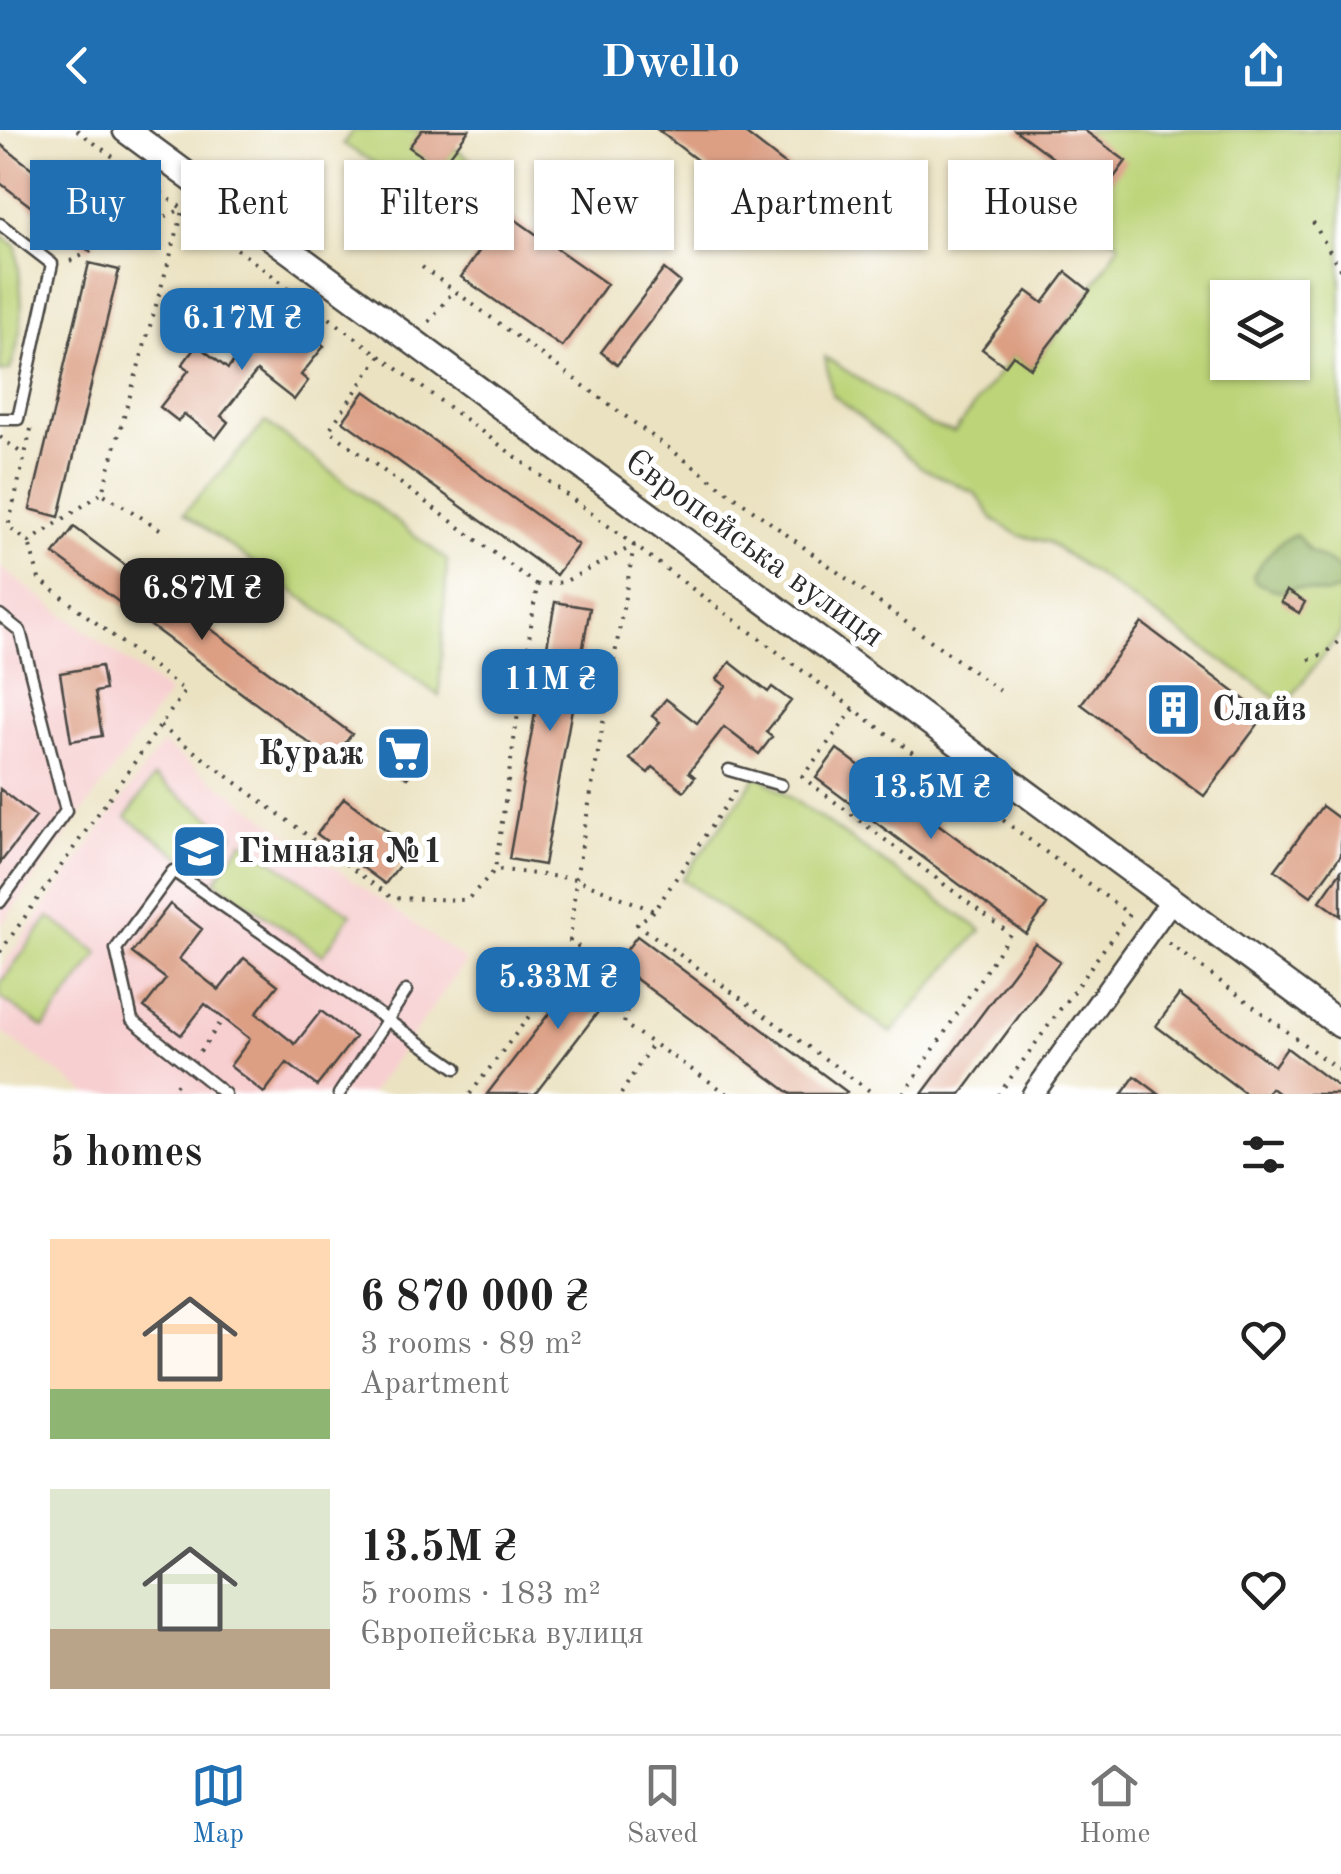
<!DOCTYPE html>
<html lang="en">
<head>
<meta charset="utf-8">
<style>
  :root { --surface:#fff; --page:#f6f6f6; --text:#222; --muted:#767676; --line:#e0e0e0; --accent:#1f6fb2 }
  body { margin:0; font-family:"Old Standard TT",serif; background:var(--page); color:var(--text); height:100vh; display:flex; flex-direction:column; font-size:38px; white-space:nowrap }
  * { box-sizing:border-box; margin:0 }
  p { font-size:32px; color:var(--muted) }
  .icon { flex:none; width:55px; height:55px; fill:none; stroke:currentColor; stroke-width:2; stroke-linecap:round; stroke-linejoin:round }
  .map { position:relative; height:964px; overflow:hidden }
  .panel { display:flex; flex-direction:column; background:var(--surface); flex:1 }
  .panel>* { flex:none }
  .guide { position:absolute; left:30px; top:30px; width:1282px; height:90px; display:flex; gap:20px }
  .controls { position:absolute; left:1210px; top:150px; display:grid; gap:20px }
  .controls a { display:grid; place-items:center; width:100px; height:100px; border-radius:0px; background:var(--surface); box-shadow:0 2px 8px #0004; font-size:50px }
  .price { position:absolute; translate:-50% -85px; padding:0 22px; border-radius:20px; background:var(--accent); color:#fff; font-size:32px; line-height:65px; filter:drop-shadow(0 2px 5px #0008) }
  .price::after { content:''; position:absolute; left:50%; top:60px; width:30px; height:22px; margin-left:-15px; background:inherit; clip-path:polygon(0 0,100% 0,50% 100%) }
  .price.current { background:#222; color:#fff }
  ul { padding:0; list-style:none }
  li { display:flex; align-items:center; gap:30px; height:250px; padding:0 50px }
  li span { display:grid; place-items:center; flex:none; width:280px; height:200px; border-radius:0px; color:#555 }
  li>.icon { margin-inline-start:auto }
  span .icon { width:120px; height:120px; fill:#fffc; stroke-width:1 }
  li b { font-size:42px }
  h2 { display:flex; justify-content:space-between; align-items:center; height:120px; padding:0 50px; font-size:42px }
  .tag { padding:0 35px; border-radius:0px; background:var(--surface); box-shadow:0 2px 8px #0004; font-size:35px; line-height:90px }
  .tag.current { background:var(--accent); color:#fff }
  header { display:flex; justify-content:space-between; align-items:center; height:130px; padding:0 50px; background:var(--accent); color:#fff; font-size:45px; font-weight:700 }
  .tabs { display:flex; justify-content:space-around; align-items:center; height:140px; border-top:2px solid var(--line); background:var(--surface); font-size:28px; color:var(--muted) }
  .tabs a { display:grid; justify-items:center; gap:5px }
  .tabs .current { color:var(--accent) }
  .map>svg:first-child { display:block }
  .built { fill:#f7cfd0 }
  .green { fill:#bdd479; stroke:#748052; stroke-width:2.5; fill-rule:evenodd }
  .forest { fill:#96b669; stroke:#60704a; stroke-width:2.5 }
  .building { fill:#dc9f84 }
  .lines { fill:none; stroke-linecap:round; stroke-linejoin:round }
  .service-casing { stroke:#484642; stroke-width:15 }
  .minor-casing { stroke:#484642; stroke-width:25 }
  .tertiary-casing { stroke:#484642; stroke-width:30 }
  .path { stroke:#484642; stroke-width:4; stroke-dasharray:2.5 8; stroke-linecap:butt }
  .service { stroke:#fff; stroke-width:10 }
  .minor { stroke:#fff; stroke-width:20 }
  .tertiary { stroke:#fff; stroke-width:25 }
  .labels { text-anchor:middle; dominant-baseline:central; stroke-width:10; stroke-linejoin:round; paint-order:stroke }
  .street-label { font-size:35px; fill:#2b2b2b; stroke:#fff }
  .poi-label { font-size:35px; font-weight:bold; fill:#2b2b2b; stroke:#fff; text-anchor:start }
</style>
</head>
<body>
<header><svg class="icon" aria-label="back" viewBox="0 0 24 24"><path d="M15 5l-7 7 7 7"/></svg>Dwello<svg class="icon" aria-label="share" viewBox="0 0 24 24"><path d="M12 15V3M7 8l5-5 5 5M5 13v7h14v-7"/></svg></header>
<div class="map">
<svg width="1341" height="964" viewBox="0 0 1341 964">
  <rect width="100%" height="100%" fill="#fff"/>
  <filter id="ink" filterUnits="userSpaceOnUse"><feTurbulence type="fractalNoise" baseFrequency=".01" numOctaves="2"/><feDisplacementMap in="SourceGraphic" scale="20" xChannelSelector="R" yChannelSelector="G"/><feConvolveMatrix kernelMatrix="1 2 1 2 8 2 1 2 1" color-interpolation-filters="sRGB"/></filter>
  <filter id="wash" filterUnits="userSpaceOnUse"><feTurbulence type="fractalNoise" baseFrequency=".0048" numOctaves="4" result="noise"/><feDisplacementMap in="SourceGraphic" scale="40" xChannelSelector="R" yChannelSelector="G"/><feGaussianBlur stdDeviation="2.25" result="paint"/><feColorMatrix in="noise" values="0 0 0 0 0 0 0 0 0 0 0 0 0 0 0 0 0 1.4 0 .05"/><feComposite in="paint" operator="in"/></filter>
  <g filter="url(#wash)">
    <rect width="100%" height="100%" fill="#ebe2c1"/>
    <!-- built -->
    <path class="built" d="M0,437L169,563L0,797Z
      M162,614L466,831L370,964H88L0,901V839Z"/>
    <!-- green -->
    <path class="green" d="M353,0H422L410,17L439,39L455,18L473,32L440,73L343,14Z
      M1084,0H1341V502L1286,574L1048,412L1021,406L995,391L975,363L922,338L832,264L825,227L930,295L954,302L1013,225L1031,238L1090,161L1120,114L1085,86L1102,64ZM1228,168H1292V232H1228Z
      M0,104L16,116C22,165 27,192 10,240L0,242Z
      M266,292L447,430L439,566L184,383Z
      M758,645L981,800L891,903L682,749Z
      M154,647L233,704L205,744L126,687Z
      M243,711L351,784L323,825L215,751Z
      M49,787L99,823L44,898L0,867V854Z"/>
    <!-- forest -->
    <path class="forest" d="M1296,404L1309,420L1340,439L1341,460L1327,464L1296,458L1279,462L1255,452L1253,445C1264,429 1277,411 1296,404Z"/>
    <g id="blocks">
      <!-- building -->
      <path class="building" d="M422,0H469L440,39L409,17Z
        M658,0H741L790,38L759,78Z
        M1015,0H1084L1126,31L1102,64Z
        M0,14L107,96L88,120L0,53Z
        M393,51L426,72L414,91L381,71Z
        M506,83L607,154L562,217L461,147Z
        M89,133L119,140L59,387L30,379Z
        M664,139L680,152L617,235L601,222Z
        M1066,142L1090,161L1031,238L1013,225L1005,236L982,219L1027,161L1043,173Z
        M266,180L299,207L305,200L324,216L301,245L308,251L294,270L257,241L221,286L228,292L216,308L184,284L178,291L160,277L189,240L182,235L197,215L228,239L256,203L251,199Z
        M365,261L578,415L556,445L343,291Z
        M74,397L352,604L332,630L54,424Z
        M1287,461L1305,472L1299,483L1281,472Z
        M555,472L590,478L544,735L509,729Z
        M1142,493L1265,585L1204,666L1081,574Z
        M730,532L768,562L772,557L791,571L766,602L772,607L759,624L724,597L689,642L695,647L684,661L653,637L648,643L630,629L660,592L652,586L666,569L697,593L726,556L717,549Z
        M101,536L105,560L95,562L102,606L71,611L60,543Z
        M402,608L425,626L407,648L384,631Z
        M837,619L1047,775L1026,804L816,648Z
        M0,659L36,687L0,733Z
        M344,668L412,719L385,754L317,704Z
        M1322,676L1341,690V725L1311,766L1275,740Z
        M1341,741V786L1320,771Z
        M170,774L202,799L179,829L219,860L244,828L278,855L256,883L295,914L321,881L355,907L317,956L287,933L264,963L230,936L250,909L205,874L181,905L144,877L166,849L132,823Z
        M637,806L847,962L845,964H791L616,834Z
        M1035,813L1060,831L961,964H922Z
        M591,829L621,852L535,964H487Z
        M1179,865L1274,936L1287,918L1341,959V964H1279L1271,958L1266,964H1246L1156,896Z
        M1135,946L1159,964H1122Z"/>
    </g>
  </g>
  <g filter="url(#ink)">
    <use href="#blocks" fill-opacity="0" stroke="#484642" stroke-width="2.5"/>
    <g class="lines">
      <defs>
        <path id="service" d="M0,94L52,134L18,289H0
          M0,485L20,501L66,681L0,772
          M729,640L781,655
          M225,964L132,890L116,819L173,741L456,938
          M339,964L406,861"/>
        <path id="minor" d="M1033,964L1172,770"/>
        <path id="tertiary" d="M126,0L1341,895"/>
      </defs>
      <!-- service casing -->
      <use href="#service" class="service-casing"/>
      <!-- minor casing -->
      <use href="#minor" class="minor-casing"/>
      <!-- tertiary casing -->
      <use href="#tertiary" class="tertiary-casing"/>
      <!-- path -->
      <path class="path" d="M77,0L1129,784L999,964
        M1313,92L1341,141
        M70,131L184,78
        M422,137L1001,562
        M429,192L454,160
        M380,226L329,300L537,455L495,739L576,749L654,781L737,658
        M31,299L8,397L29,412L102,363
        M0,307L24,325
        M160,399L102,363L184,78
        M634,415L576,749L570,811L632,853L624,894L728,964
        M537,455L564,452L633,416
        M1309,530L1324,524L1341,509
        M854,579L802,647L1010,804L904,964
        M160,596L392,768L467,770L495,740
        M654,781L637,794L874,964
        M1169,813L1341,942
        M0,822L185,561L39,449L29,412
        M200,922L223,889
        M170,964L180,950
        M470,964L581,818
        M621,964L652,914"/>
      <!-- service -->
      <use href="#service" class="service"/>
      <!-- minor -->
      <use href="#minor" class="minor"/>
      <!-- tertiary -->
      <use href="#tertiary" class="tertiary"/>
    </g>
  </g>
  <!-- icons -->
  <defs>
    <symbol id="building-square" viewBox="-11 -11 22 22"><rect x="-9" y="-9" width="18" height="18" rx="4" fill="#1f6fb2" stroke="#fff"/><path d="M-4-6H4V6H1V3H-1V6H-4ZM-2.5-4.3h1.7v1.8h-1.7ZM.8-4.3h1.7v1.8H.8ZM-2.5-1h1.7V.8h-1.7ZM.8-1h1.7V.8H.8Z" fill="#fff"/></symbol>
    <symbol id="supermarket-square" viewBox="-11 -11 22 22"><rect x="-9" y="-9" width="18" height="18" rx="4" fill="#1f6fb2" stroke="#fff"/><path d="M-6-5.5h2.5l.6 2H6L4.5 2H-2.5L-4.4-4H-6ZM-1.5 3.2a1.3 1.3 0 1 0 .1 0ZM3 3.2a1.3 1.3 0 1 0 .1 0Z" fill="#fff"/></symbol>
    <symbol id="school-square" viewBox="-11 -11 22 22"><rect x="-9" y="-9" width="18" height="18" rx="4" fill="#1f6fb2" stroke="#fff"/><path d="M0-5L7-2L0 1L-7-2ZM-4 1L0 2.5L4 1V4Q0 6-4 4Z" fill="#fff"/></symbol>
  </defs>
  <g fill-rule="evenodd">
    <use href="#building-square" x="1142" y="548" width="63" height="63"/>
    <use href="#supermarket-square" x="372" y="592" width="63" height="63"/>
    <use href="#school-square" x="168" y="690" width="63" height="63"/>
  </g>
  <g class="labels">
    <!-- street labels -->
    <g class="street-label">
      <text transform="translate(754 419) rotate(36)">Європейська вулиця</text>
    </g>
    <!-- poi labels -->
    <g class="poi-label">
      <text x="1212" y="580">Слайз</text>
      <text x="364" y="624" text-anchor="end">Кураж</text>
      <text x="238" y="722">Гімназія №1</text>
    </g>
  </g>
</svg>
<div class="controls">
<a><svg class="icon" aria-label="layers" viewBox="0 0 24 24"><path d="M12 4l9 5-9 5-9-5zM3 14l9 5 9-5"/></svg></a>
</div>
<b class="price" style="left:242px;top:243px">6.17M ₴</b>
<b class="price current" style="left:202px;top:513px">6.87M ₴</b>
<b class="price" style="left:550px;top:604px">11M ₴</b>
<b class="price" style="left:931px;top:712px">13.5M ₴</b>
<b class="price" style="left:558px;top:902px">5.33M ₴</b>
<div class="guide">
<a class="tag current">Buy</a>
<a class="tag">Rent</a>
<a class="tag">Filters</a>
<a class="tag">New</a>
<a class="tag">Apartment</a>
<a class="tag">House</a>
</div>
</div>
<section class="panel">
<h2>5 homes<svg class="icon" aria-label="filters" viewBox="0 0 24 24"><path d="M4 7h16M4 17h16"/><circle cx="9" cy="7" r="2"/><circle cx="15" cy="17" r="2"/></svg></h2>
<ul>
<li><span style="background:linear-gradient(#ffd9b3 75%,#8fb573 0)"><svg class="icon" aria-label="home" viewBox="0 0 24 24"><path d="M3 11l9-7 9 7M6 9v11h12V9"/></svg></span><div><b>6 870 000 ₴</b><p>3 rooms · 89 m²</p><p>Apartment</p></div><svg class="icon" aria-label="heart" viewBox="0 0 24 24"><path d="M12 20l-8-8c-3-5 5-10 8-4 3-6 11-1 8 4z"/></svg></li>
<li><span style="background:linear-gradient(#dfe7d0 70%,#b9a48a 0)"><svg class="icon" aria-label="home" viewBox="0 0 24 24"><path d="M3 11l9-7 9 7M6 9v11h12V9"/></svg></span><div><b>13.5M ₴</b><p>5 rooms · 183 m²</p><p>Європейська вулиця</p></div><svg class="icon" aria-label="heart" viewBox="0 0 24 24"><path d="M12 20l-8-8c-3-5 5-10 8-4 3-6 11-1 8 4z"/></svg></li>
</ul>
</section>
<nav class="tabs">
<a class="current"><svg class="icon" aria-label="map" viewBox="0 0 24 24"><path d="M3 6l6-2 6 2 6-2v14l-6 2-6-2-6 2zM9 4v14M15 6v14"/></svg>Map</a>
<a><svg class="icon" aria-label="saved" viewBox="0 0 24 24"><path d="M7 4h10v16l-5-4-5 4z"/></svg>Saved</a>
<a><svg class="icon" aria-label="home" viewBox="0 0 24 24"><path d="M3 11l9-7 9 7M6 9v11h12V9"/></svg>Home</a>
</nav>
</body>
</html>
